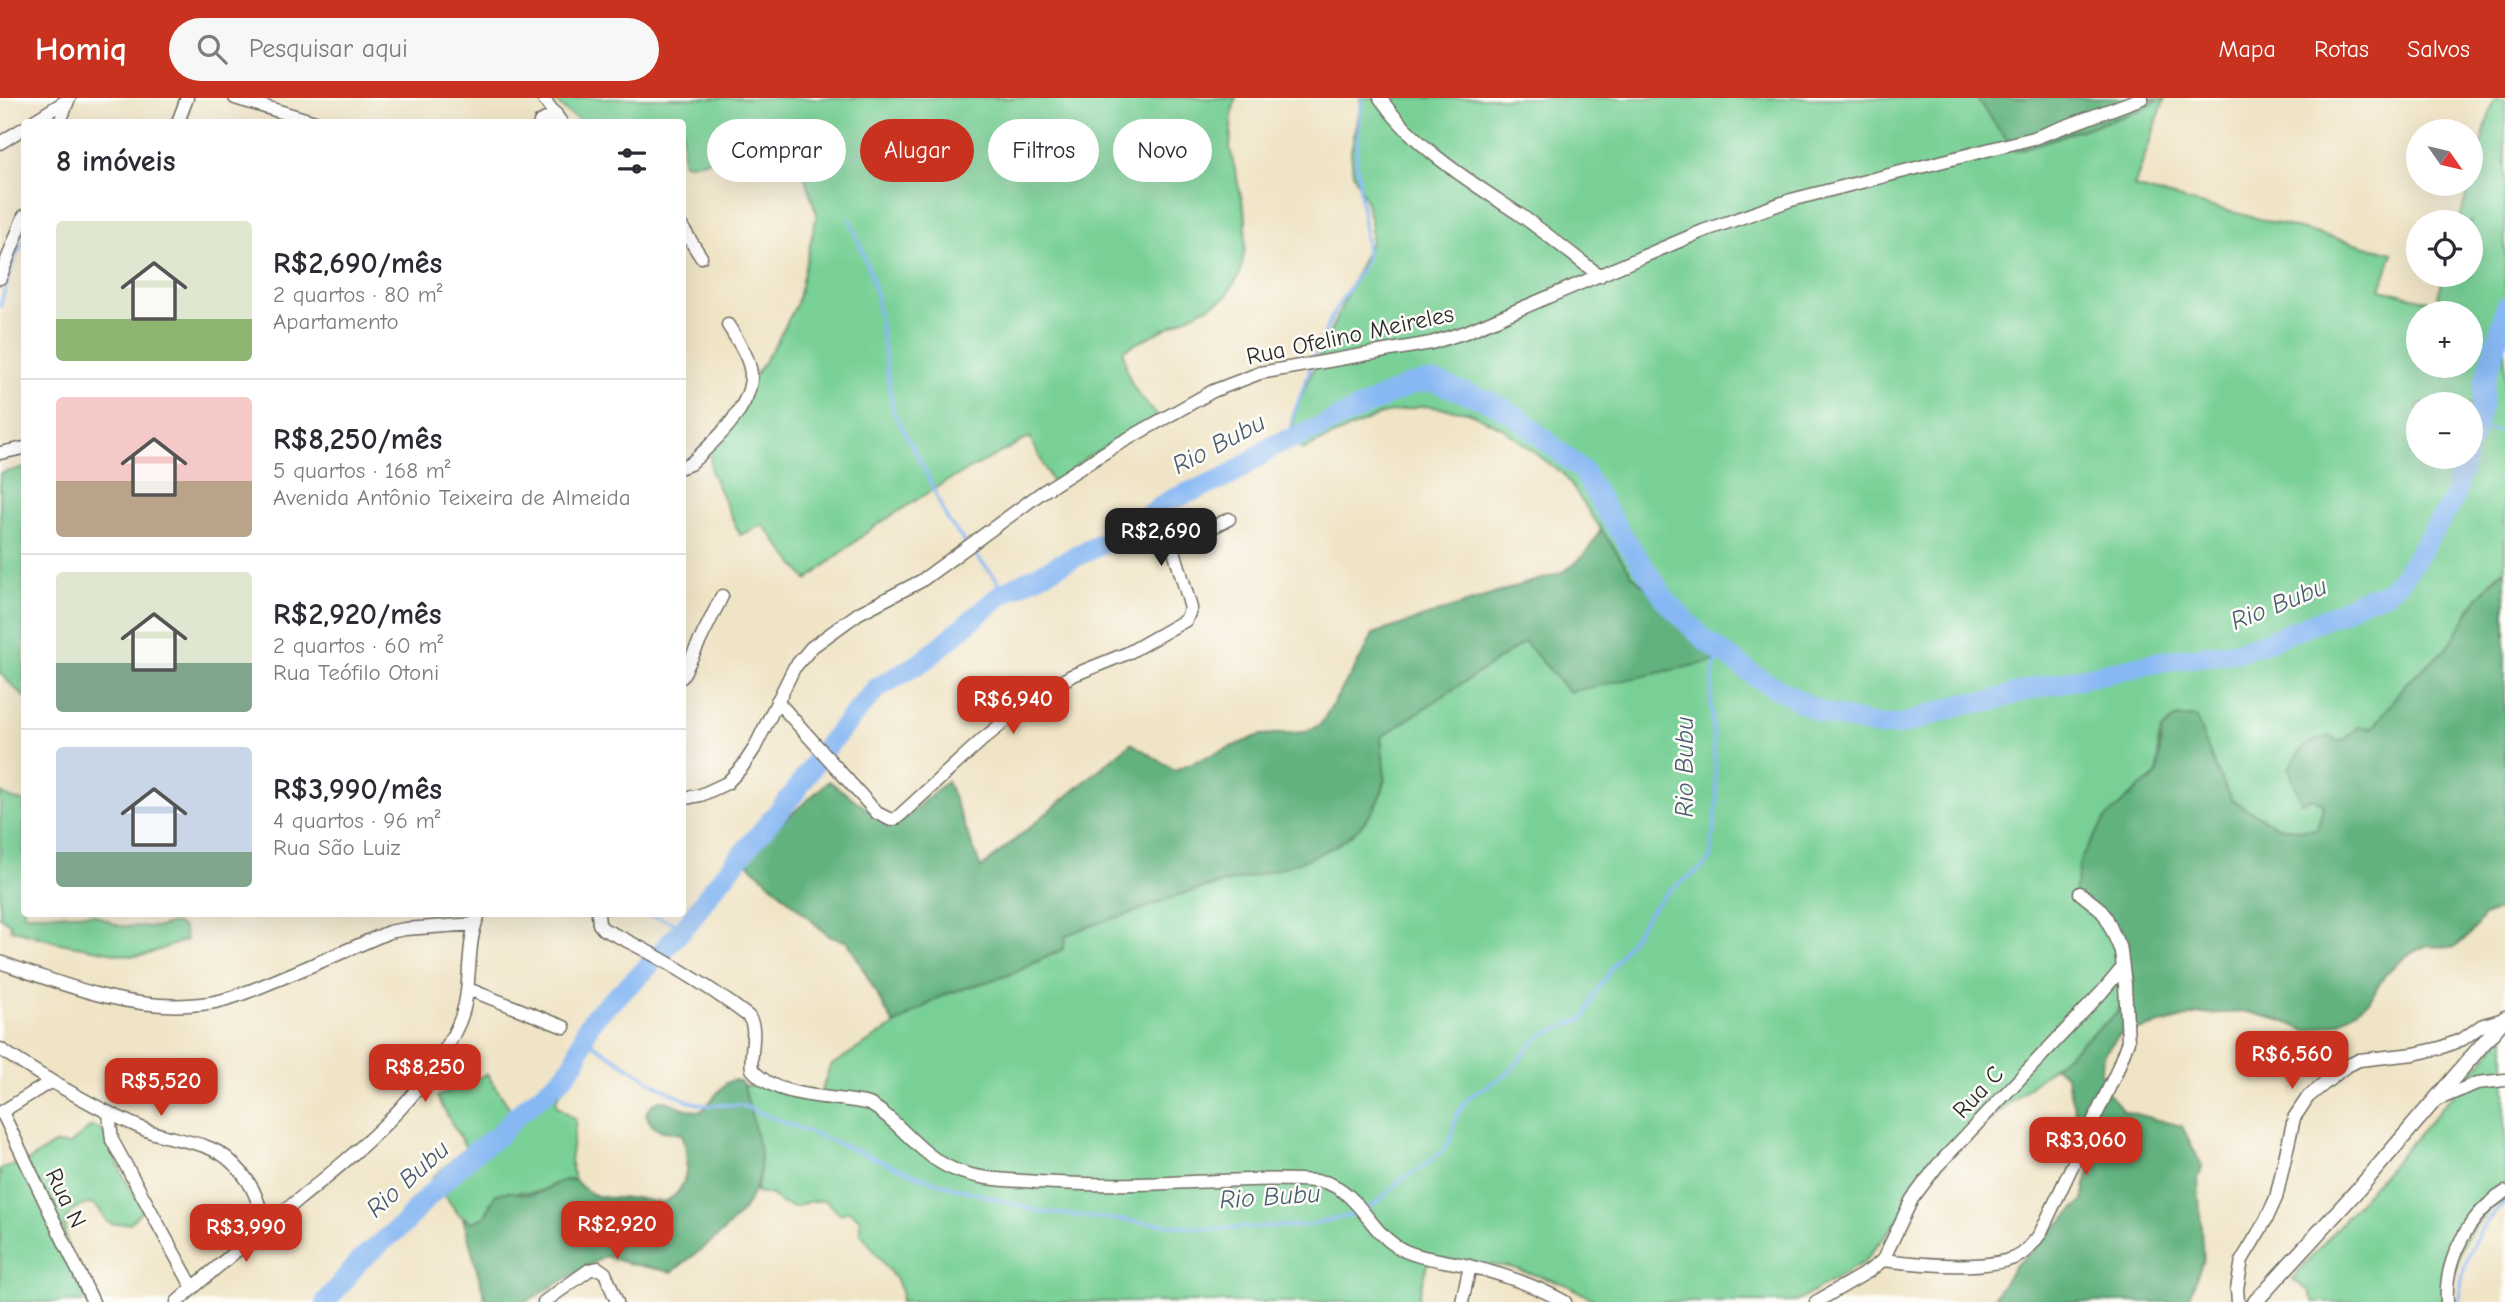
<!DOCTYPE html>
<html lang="pt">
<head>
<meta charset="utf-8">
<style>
  :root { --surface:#fff; --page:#f7f7f7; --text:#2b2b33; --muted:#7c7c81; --line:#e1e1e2; --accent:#c8321e }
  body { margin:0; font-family:"Comic Neue",sans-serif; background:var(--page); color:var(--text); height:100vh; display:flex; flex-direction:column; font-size:26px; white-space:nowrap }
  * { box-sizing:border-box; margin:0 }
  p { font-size:23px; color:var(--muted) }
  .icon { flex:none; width:38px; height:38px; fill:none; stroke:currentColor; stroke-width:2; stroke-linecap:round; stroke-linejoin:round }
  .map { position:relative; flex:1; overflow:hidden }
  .side { position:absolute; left:21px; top:21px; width:665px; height:798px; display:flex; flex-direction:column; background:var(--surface); border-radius:7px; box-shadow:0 7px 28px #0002 }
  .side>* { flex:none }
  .hud { position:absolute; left:707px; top:21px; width:665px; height:63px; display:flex; gap:14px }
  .needle { width:46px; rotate:124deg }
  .tools { position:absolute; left:2406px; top:21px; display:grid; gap:14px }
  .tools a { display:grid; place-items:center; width:77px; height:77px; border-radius:50%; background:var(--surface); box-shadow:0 7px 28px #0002; font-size:35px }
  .price { position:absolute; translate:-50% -60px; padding:0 16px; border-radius:14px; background:var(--accent); color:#fff; font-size:23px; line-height:46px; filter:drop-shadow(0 2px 4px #0008) }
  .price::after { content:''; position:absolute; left:50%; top:42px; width:21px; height:16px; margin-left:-10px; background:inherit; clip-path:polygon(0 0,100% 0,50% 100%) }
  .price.on { background:#222; color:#fff }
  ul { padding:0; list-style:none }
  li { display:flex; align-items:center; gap:21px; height:175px; padding:0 35px }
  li+li { border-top:2px solid var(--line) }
  li span { display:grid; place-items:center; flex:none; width:196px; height:140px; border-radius:7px; color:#555 }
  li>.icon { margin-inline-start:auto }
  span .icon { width:84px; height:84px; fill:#fffc; stroke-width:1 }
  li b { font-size:30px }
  h2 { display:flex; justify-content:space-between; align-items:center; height:84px; padding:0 35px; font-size:30px }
  .tag { padding:0 24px; border-radius:32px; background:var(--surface); box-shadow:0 7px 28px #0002; font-size:24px; line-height:63px }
  .tag.on { background:var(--accent); color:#fff }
  header { display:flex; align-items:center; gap:42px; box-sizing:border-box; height:98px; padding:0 35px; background:var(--accent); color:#fff }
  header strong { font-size:33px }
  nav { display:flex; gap:38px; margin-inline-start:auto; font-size:24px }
  .search { width:490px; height:63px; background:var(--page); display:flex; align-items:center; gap:18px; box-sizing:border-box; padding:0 24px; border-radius:38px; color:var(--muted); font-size:26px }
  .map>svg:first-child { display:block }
  .green { fill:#78d096; stroke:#527e60; stroke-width:2; fill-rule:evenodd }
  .forest { fill:#62b27f; stroke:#466e55; stroke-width:2 }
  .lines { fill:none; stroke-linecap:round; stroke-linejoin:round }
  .stream { stroke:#87b8f3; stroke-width:3.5 }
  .river { stroke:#87b8f3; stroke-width:21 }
  .minor-casing { stroke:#706c61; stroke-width:15 }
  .major-casing { stroke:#706c61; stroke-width:17 }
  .minor { stroke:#fff; stroke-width:12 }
  .major { stroke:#fff; stroke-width:14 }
  .labels { text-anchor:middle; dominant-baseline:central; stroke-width:5; stroke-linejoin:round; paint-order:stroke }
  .street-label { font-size:24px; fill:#2b2b2b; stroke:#fdfcf7 }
  .water-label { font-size:26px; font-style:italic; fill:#4b5c71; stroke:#fdfcf7 }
</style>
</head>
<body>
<header>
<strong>Homiq</strong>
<div class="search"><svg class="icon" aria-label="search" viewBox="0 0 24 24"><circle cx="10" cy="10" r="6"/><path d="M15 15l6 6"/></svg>Pesquisar aqui</div>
<nav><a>Mapa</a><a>Rotas</a><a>Salvos</a></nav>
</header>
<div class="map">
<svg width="2505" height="1204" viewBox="0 0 2505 1204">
  <rect width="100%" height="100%" fill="#fdfcf7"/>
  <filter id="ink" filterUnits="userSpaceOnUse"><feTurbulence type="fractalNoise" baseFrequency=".0143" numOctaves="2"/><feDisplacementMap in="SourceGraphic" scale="14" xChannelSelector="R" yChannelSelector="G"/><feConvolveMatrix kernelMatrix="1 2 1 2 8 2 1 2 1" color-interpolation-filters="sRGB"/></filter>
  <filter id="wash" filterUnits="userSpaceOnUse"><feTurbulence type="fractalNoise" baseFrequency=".00686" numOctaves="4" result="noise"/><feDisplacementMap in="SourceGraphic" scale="28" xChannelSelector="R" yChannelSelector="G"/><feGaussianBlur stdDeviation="1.57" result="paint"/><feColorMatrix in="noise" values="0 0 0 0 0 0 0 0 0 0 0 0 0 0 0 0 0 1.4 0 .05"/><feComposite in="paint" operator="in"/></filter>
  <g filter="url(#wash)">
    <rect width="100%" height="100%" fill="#f0e4c6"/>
    <!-- green -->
    <path class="green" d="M552,0H1236L1232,14L1230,50L1246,120L1245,150L1240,176L1225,200L1123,252C1128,288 1135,293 1158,319L1125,341L1087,359L1053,387L1030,339L945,384L872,430L807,482L763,427L740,437L711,374L710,345L777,244L797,205L817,116L799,62L771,50L689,66L683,65L682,24H584L568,15Z
      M1360,0H1976L2015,53L2139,13L2165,0L2134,89L2393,155L2381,191L2436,205L2444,177H2471V124H2459L2494,0H2505V471L2495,479L2469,512L2464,527L2448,549L2405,586L2373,630L2358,629L2346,641L2337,644L2301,703L2312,700L2324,705L2317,731L2303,732L2278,729L2232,702L2216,671L2196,619L2174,620C2170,624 2165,628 2162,633C2150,654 2172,674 2142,687L2110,838L2135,882L2116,916L1954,1052L1864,1164L1796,1204H1598L1567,1187L1510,1169L1429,1160L1417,1204H900L902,1196L896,1182L860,1134V1121L849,1113L840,1116L825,1102L808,1104L794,1109L780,1105L772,1097L756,1094L760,1076L744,988L757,987L787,996L819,1000L830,968L943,897L1012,876L1063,851L1065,838L1081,830L1182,796L1250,779L1310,760L1375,710L1384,688L1381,639L1525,543L1724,561L1633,478L1564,377L1504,331L1468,314L1425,308L1382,316L1302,352C1290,338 1292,327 1296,310L1371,143V124L1365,100L1353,75L1351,53L1361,7ZM2418,215H2471V268H2418ZM2418,306H2471V359H2418Z
      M24,370V599L0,575V375Z
      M0,695L13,701L24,703V816H93L119,828L159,829L174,825L183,830L186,842L146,857L131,858L60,845L11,831L10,825L0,819Z
      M2505,937V1102L2489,1110L2464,1144L2444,1204H2314L2309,1193L2292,1181Z
      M581,966L557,1000L556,1007L576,1022L570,1063L575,1082C554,1079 541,1101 520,1093L490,1105L485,1119L473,1124L459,1117L432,1080L466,1050L437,999L487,976L513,1015Z
      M92,1028C114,1033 114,1060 123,1077C129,1090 137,1098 143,1111L130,1125L115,1126L107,1124L99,1111L93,1106C39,1108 78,1177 89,1204H0V1071L28,1063L54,1046L69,1047Z"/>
    <!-- forest -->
    <path class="forest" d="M1976,0H2158L2139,13L2015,53Z
      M1601,431L1633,478L1724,561L1569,594L1525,544L1381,639C1382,654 1386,672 1384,687C1383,692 1380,698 1378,702C1350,769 1242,776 1181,796C1163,802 1145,811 1126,817C1105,823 1085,828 1066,838L1063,851L1012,876L943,897L894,927L848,844L829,838L742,760L829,683L884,723L898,726L947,683L981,770L1131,645L1175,672L1260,637L1304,634L1320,627L1365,553L1373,536L1530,484C1568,476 1583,465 1601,431Z
      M2505,471V809L2484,818L2468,839L2452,850L2428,847L2407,857L2385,877L2369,903L2339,924L2307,933L2283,923L2248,914L2198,916L2119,937L2105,955L2100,974L2108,995L2124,1013L2182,1028L2202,1068L2198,1082L2203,1162L2187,1204H1991L2015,1168L2083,1103L2090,1065L2083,1022L2075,1014L2066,978L2054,968L2116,916L2134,882L2110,838L2074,797L2081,760L2105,721L2142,687L2152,683L2158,674L2161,634L2174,620L2196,619L2216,671L2232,702L2278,729L2303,732L2317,731L2324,706L2313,700L2301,704L2289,670C2300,650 2308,643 2330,638L2338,644L2346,641L2358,629L2373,630L2405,586L2448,549L2479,498Z
      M732,982L740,983L744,988C749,1010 757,1035 760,1057C765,1112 709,1144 672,1174L626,1165L606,1158L525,1204H486L463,1120L473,1124L485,1119L495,1097C514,1089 519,1099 534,1096C549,1093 559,1079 575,1082C592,1103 610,1100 634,1100C644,1100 656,1107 666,1103C691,1092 689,1057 682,1036C666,1033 652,1036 646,1015L652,1007L661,1002C675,1005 687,1014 702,1013L726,985Z"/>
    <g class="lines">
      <!-- stream -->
      <path class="stream" d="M850,120L871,177L877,203L893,313L925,372L947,421L968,449L996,480L1003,495
        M0,208L12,167L24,142
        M1312,263L1334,214L1365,165L1367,153L1356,58L1362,0
        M2474,331L2505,333
        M1288,342L1293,318L1310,271
        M646,816L685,828
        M584,940L658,988L688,1003L703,1007H741L932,1083L1042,1114L1210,1131L1310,1127L1357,1116L1379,1103L1402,1081L1420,1071L1444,1051L1452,1038L1456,1018L1469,999L1509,975L1534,943L1542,937L1585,920L1595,895L1651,812L1667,794L1705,768L1711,758L1717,702L1711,600L1714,570L1721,554
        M2459,1204C2461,1168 2476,1127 2505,1105"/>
      <!-- river -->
      <path class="river" d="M2471,343L2482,308L2484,286L2503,224L2505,209
        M326,1204L360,1162L405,1125L417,1110L442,1085L477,1052L498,1038L516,1018L562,980L575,964L587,930L596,917L641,876L689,824L711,793L795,694L825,650L877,590L925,562L1003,495L1091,451L1131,429L1171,402L1229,378L1275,347L1318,330L1409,287L1424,284H1435L1491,304L1516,318L1583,373L1605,411L1668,505L1706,543L1758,580L1822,615L1878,628L1904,626L1963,606L1989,604L2030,591L2164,563L2236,554L2264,545L2341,514L2359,503L2384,496L2397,485L2410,469L2452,404L2466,359"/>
    </g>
  </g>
  <g filter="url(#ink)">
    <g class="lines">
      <defs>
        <path id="minor" d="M235,0L315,24
          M543,0L561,24
          M1380,0C1416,51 1468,82 1519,116C1547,136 1573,157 1600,178
          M32,24L69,1
          M60,24L69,0
          M178,24L187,0
          M540,24L556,16
          M0,45L24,30
          M682,129L701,159
          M0,180L24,118
          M0,355L24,350
          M682,369L690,366C712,346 752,310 751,277C750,259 737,242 728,227
          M682,579L722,498
          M777,603L877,715L891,722L897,720L982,642L1032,601L1071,578L1128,555L1186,522L1191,510L1173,449L1229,421
          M682,701L701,697L727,685L742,669L754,651L794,570L812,549L859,515L921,483L1041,395L1115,348L1213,293L1260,275L1431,245L1466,234L1703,133L1791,102L2034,40L2142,0
          M598,816L599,826L603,831C654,855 703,884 748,918C759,931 749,954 752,971C776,1002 834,997 869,1006C897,1020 920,1058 953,1071C978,1082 1010,1082 1037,1084C1071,1086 1104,1087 1138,1086C1200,1085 1263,1078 1325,1084C1359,1095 1368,1130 1396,1148C1415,1161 1446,1162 1469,1168C1501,1176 1537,1188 1565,1204
          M0,864C64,887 131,914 201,906C226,904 249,893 272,884C311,868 350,851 389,834L405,831L475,826
          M468,891L564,929
          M0,951C47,982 94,1010 146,1032C172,1043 204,1042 227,1060C251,1080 258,1099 265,1129
          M2434,1003L2477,985L2505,982
          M2,1014L93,1204
          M0,1015L50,984
          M109,1016L112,1042L193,1190
          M1883,1162L1912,1101L1937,1068L2102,894L2123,869
          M177,1204C206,1178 236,1153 266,1128C335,1071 422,1009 459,925C474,890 464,850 479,816
          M544,1204L589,1172L598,1170L605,1175L617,1204
          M1462,1204L1470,1168
          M1816,1204L1869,1173L1883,1162C1916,1166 1994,1174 2022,1156C2029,1150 2035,1143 2040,1136L2116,975L2128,943L2125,887L2121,853L2106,819L2099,810L2080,795
          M2238,1204L2237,1191L2242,1162L2266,1122L2276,1100L2294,1020L2308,999L2345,969L2359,962L2414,956L2440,950L2463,941L2481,928L2504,921
          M2447,1204C2444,1162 2469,1116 2505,1094"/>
        <path id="major" d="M2255,1204L2362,1087L2505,920"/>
      </defs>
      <!-- minor casing -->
      <use href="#minor" class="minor-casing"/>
      <!-- major casing -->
      <use href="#major" class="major-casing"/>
      <!-- minor -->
      <use href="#minor" class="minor"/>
      <!-- major -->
      <use href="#major" class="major"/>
    </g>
  </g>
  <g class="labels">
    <!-- street labels -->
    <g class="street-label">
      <text transform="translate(1350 237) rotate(-12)">Rua Ofelino Meireles</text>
      <text transform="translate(1978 994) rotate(-47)">Rua C</text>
      <text transform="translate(66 1100) rotate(64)">Rua N</text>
    </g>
    <!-- water labels -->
    <g class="water-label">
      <text transform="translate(1219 346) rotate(-28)">Rio Bubu</text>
      <text transform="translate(2279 506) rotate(-22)">Rio Bubu</text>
      <text transform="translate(1685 669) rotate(-90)">Rio Bubu</text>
      <text transform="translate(408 1081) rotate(-42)">Rio Bubu</text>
      <text transform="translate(1270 1099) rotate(-4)">Rio Bubu</text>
    </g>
  </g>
</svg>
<div class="tools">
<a><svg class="needle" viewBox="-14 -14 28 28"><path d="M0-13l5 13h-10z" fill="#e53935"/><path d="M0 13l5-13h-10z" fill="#7c7c81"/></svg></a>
<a><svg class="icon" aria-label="locate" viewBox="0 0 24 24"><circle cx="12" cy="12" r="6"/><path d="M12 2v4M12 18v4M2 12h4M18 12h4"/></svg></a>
<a>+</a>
<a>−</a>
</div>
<b class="price on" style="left:1161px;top:470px">R$2,690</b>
<b class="price" style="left:1013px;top:638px">R$6,940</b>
<b class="price" style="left:2292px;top:993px">R$6,560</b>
<b class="price" style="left:425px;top:1006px">R$8,250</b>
<b class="price" style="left:161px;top:1020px">R$5,520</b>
<b class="price" style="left:2086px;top:1079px">R$3,060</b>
<b class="price" style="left:617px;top:1163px">R$2,920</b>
<b class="price" style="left:246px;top:1166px">R$3,990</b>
<div class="hud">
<a class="tag">Comprar</a>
<a class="tag on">Alugar</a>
<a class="tag">Filtros</a>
<a class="tag">Novo</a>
</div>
<section class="side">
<h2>8 imóveis<svg class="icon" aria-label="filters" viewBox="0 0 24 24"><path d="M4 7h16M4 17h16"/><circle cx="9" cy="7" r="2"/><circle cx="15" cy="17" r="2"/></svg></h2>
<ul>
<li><span style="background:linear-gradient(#dfe7d0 70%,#8fb573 0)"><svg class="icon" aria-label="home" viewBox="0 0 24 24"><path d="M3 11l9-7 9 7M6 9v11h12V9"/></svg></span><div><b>R$2,690/mês</b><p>2 quartos · 80 m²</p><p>Apartamento</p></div></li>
<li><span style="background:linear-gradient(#f6c9c9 60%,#b9a48a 0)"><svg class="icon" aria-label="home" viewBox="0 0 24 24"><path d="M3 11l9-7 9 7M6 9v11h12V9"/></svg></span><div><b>R$8,250/mês</b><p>5 quartos · 168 m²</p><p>Avenida Antônio Teixeira de Almeida</p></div></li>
<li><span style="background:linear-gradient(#dfe7d0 65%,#7fa58c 0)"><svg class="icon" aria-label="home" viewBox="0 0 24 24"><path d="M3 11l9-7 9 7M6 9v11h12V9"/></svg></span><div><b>R$2,920/mês</b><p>2 quartos · 60 m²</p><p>Rua Teófilo Otoni</p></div></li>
<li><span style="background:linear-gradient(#c9d6e8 75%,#7fa58c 0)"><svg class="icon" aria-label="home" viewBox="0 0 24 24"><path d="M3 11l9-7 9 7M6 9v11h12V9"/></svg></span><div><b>R$3,990/mês</b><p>4 quartos · 96 m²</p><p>Rua São Luiz</p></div></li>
</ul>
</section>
</div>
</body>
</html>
